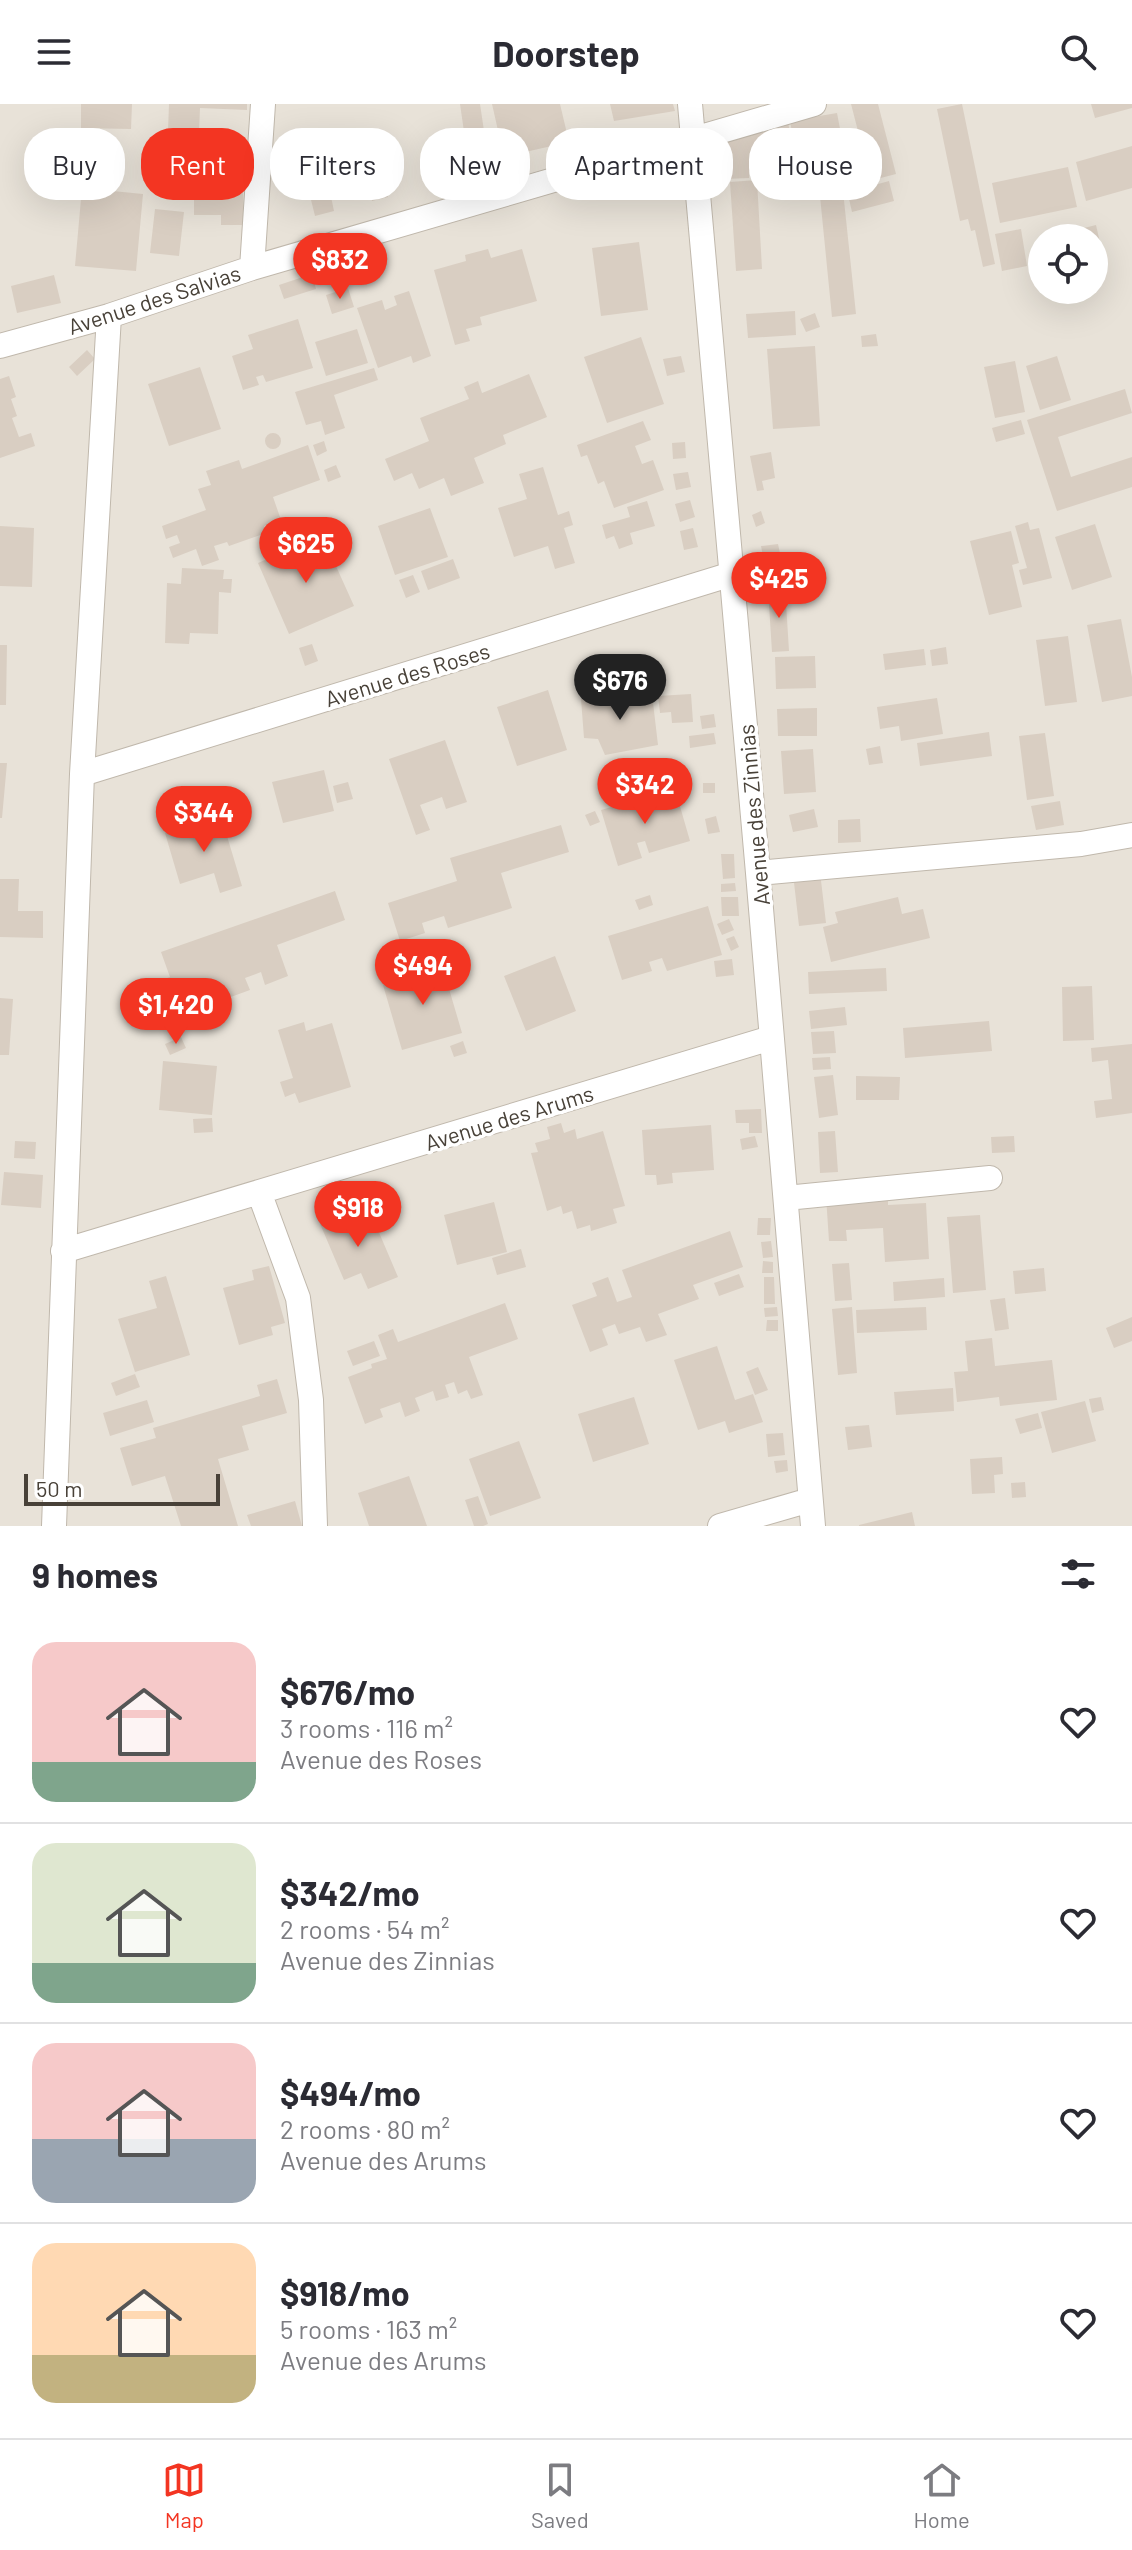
<!DOCTYPE html>
<html lang="en">
<head>
<meta charset="utf-8">
<style>
  :root { --surface:#fff; --page:#f7f7f7; --text:#2b2b33; --muted:#7c7c81; --line:#e1e1e2; --accent:#f33522 }
  body { margin:0; font-family:Barlow,sans-serif; background:var(--page); color:var(--text); height:100vh; display:flex; flex-direction:column; font-size:30px; white-space:nowrap }
  * { box-sizing:border-box; margin:0 }
  p { font-size:26px; color:var(--muted) }
  .icon { flex:none; width:44px; height:44px; fill:none; stroke:currentColor; stroke-width:2; stroke-linecap:round; stroke-linejoin:round }
  .map { position:relative; height:1422px; overflow:hidden }
  .sheet { display:flex; flex-direction:column; background:var(--surface); flex:1 }
  .sheet>* { flex:none }
  .banner { position:absolute; left:24px; top:24px; width:1084px; height:72px; display:flex; gap:16px }
  .buttons { position:absolute; left:1028px; top:120px; display:grid; gap:16px }
  .buttons a { display:grid; place-items:center; width:80px; height:80px; border-radius:50%; background:var(--surface); box-shadow:0 8px 32px #0002; font-size:40px }
  .scale { position:absolute; left:24px; bottom:20px; width:196px; box-sizing:border-box; padding-left:8px; border:4px solid #484138; border-top:0; font-size:22px; line-height:28px; white-space:nowrap; color:#484138; -webkit-text-stroke:6px #fff; paint-order:stroke }
  .price { position:absolute; translate:-50% -68px; padding:0 18px; border-radius:28px; background:var(--accent); color:#fff; font-size:26px; line-height:52px; filter:drop-shadow(0 2px 4px #0008) }
  .price::after { content:''; position:absolute; left:50%; top:48px; width:24px; height:18px; margin-left:-12px; background:inherit; clip-path:polygon(0 0,100% 0,50% 100%) }
  .price.active { background:#222; color:#fff }
  ul { padding:0; list-style:none }
  li { display:flex; align-items:center; gap:24px; height:200px; padding:0 32px }
  li+li { border-top:2px solid var(--line) }
  li span { display:grid; place-items:center; flex:none; width:224px; height:160px; border-radius:24px; color:#555 }
  li>.icon { margin-inline-start:auto }
  span .icon { width:96px; height:96px; fill:#fffc; stroke-width:1 }
  li b { font-size:34px }
  h2 { display:flex; justify-content:space-between; align-items:center; height:96px; padding:0 32px; font-size:34px }
  .pill { padding:0 28px; border-radius:32px; background:var(--surface); box-shadow:0 8px 32px #0002; font-size:28px; line-height:72px }
  .pill.active { background:var(--accent); color:#fff }
  header { display:flex; justify-content:space-between; align-items:center; height:104px; padding:0 32px; background:var(--surface); font-size:36px; font-weight:700 }
  .tabs { display:flex; justify-content:space-around; align-items:center; height:112px; border-top:2px solid var(--line); background:var(--surface); font-size:22px; color:var(--muted) }
  .tabs a { display:grid; justify-items:center; gap:4px }
  .tabs .active { color:var(--accent) }
  .map>svg:first-child { display:block }
  .residential { fill:#e8e2d8; fill-rule:evenodd }
  .building { fill:#d9cec2 }
  .lines { fill:none; stroke-linecap:round; stroke-linejoin:round }
  .minor-casing { stroke:#c0b8ac; stroke-width:26 }
  .minor { stroke:#fff; stroke-width:24 }
  .labels { text-anchor:middle; dominant-baseline:central; stroke-width:7; stroke-linejoin:round; paint-order:stroke }
  .street-label { font-size:22px; fill:#484138; stroke:#fff }
</style>
</head>
<body>
<header><svg class="icon" aria-label="menu" viewBox="0 0 24 24"><path d="M4 6h16M4 12h16M4 18h16"/></svg>Doorstep<svg class="icon" aria-label="search" viewBox="0 0 24 24"><circle cx="10" cy="10" r="6"/><path d="M15 15l6 6"/></svg></header>
<div class="map">
<svg width="1132" height="1422" viewBox="0 0 1132 1422">
  <rect width="100%" height="100%" fill="#f4f0ea"/>
  <!-- residential -->
  <path class="residential" d="M0,0H1132V1422H0ZM1042,134H1094V186H1042Z"/>
  <!-- building -->
  <path class="building" d="M81,0H132L131,25L81,24Z
    M169,0H247V6L200,4L199,28L168,27Z
    M460,0H480L490,67L470,69Z
    M492,0H560L569,38L504,53Z
    M610,0H673L675,7L614,17Z
    M851,0H878L896,70L869,77L871,82L889,77L894,97L852,108L841,60L865,54Z
    M962,0L995,160L983,163L975,126L971,127L968,115L960,117L937,5Z
    M1091,0H1132V4L1095,14Z
    M837,9L841,30L794,39L790,17Z
    M788,17L796,69L777,72L769,20Z
    M767,21L771,65L749,67V74L725,75L724,28Z
    M1132,42V84L1086,97L1076,58Z
    M839,49L856,210L832,213L816,52Z
    M1068,63L1077,103L1000,119L992,79Z
    M194,76L243,77V121H221V111H194Z
    M757,76L762,165L736,167L730,78Z
    M329,83L334,107L315,112L309,88Z
    M386,83L388,93L372,97L370,87Z
    M82,84L143,90L136,167L75,162Z
    M155,105L184,108L179,152L150,149Z
    M1096,121L1107,169L1094,172V134L1048,133Z
    M1021,125L1027,162L1002,167L995,130Z
    M639,138L648,206L601,212L592,144Z
    M488,145L491,154L522,145L537,197L480,213L482,221L466,225L470,237L455,241L434,166L466,157L465,151Z
    M312,170L316,185L284,195L279,181Z
    M54,171L61,199L17,209L11,182Z
    M348,184L354,203L332,210L326,191Z
    M409,187L431,252L413,259L411,252L378,264L357,204L382,196L385,206L397,201L394,192Z
    M795,207L796,231L748,234L746,210Z
    M815,209L820,223L806,228L800,215Z
    M298,215L313,264L266,278L263,271L256,273L259,281L243,286L232,252L253,245L248,231Z
    M357,225L368,259L326,272L315,238Z
    M876,230L878,242L862,243L861,232Z
    M641,233L664,300L607,319L584,253Z
    M815,242L820,322L773,325L767,245Z
    M87,246L95,255L77,272L69,263Z
    M681,252L685,268L667,272L663,255Z
    M1057,252L1071,296L1040,306L1026,262Z
    M1015,257L1025,308L995,314L984,263Z
    M200,263L221,325L169,342L148,280Z
    M374,264L378,276L334,291L345,324L325,331L321,317L306,321L295,288Z
    M529,270L547,313L503,331L506,340L474,354L484,379L451,392L444,374L419,385L412,369L394,377L385,355L429,337L420,314L469,295L464,283L478,277L482,289Z
    M9,272L16,293L11,295L17,312L12,314L19,333L31,329L35,342L0,354V275Z
    M1125,285L1132,309L1058,333L1071,373L1132,353V383L1057,407L1027,316Z
    M1021,316L1025,330L996,338L992,324Z
    M643,317L651,336L635,342L642,360L653,356L664,386L614,404L604,377L598,380L587,351L581,353L577,341Z
    M265 337a8 8 0 1 1 16 0a8 8 0 1 1-16 0Z
    M324,337L327,347L317,352L313,341Z
    M685,338L686,354L673,355L672,339Z
    M308,341L320,376L273,393L281,416L264,422L266,429L229,442L227,438L214,442L219,456L202,462L196,445L173,454L169,443L180,439L177,431L166,435L162,422L206,406L198,385L211,381L206,367L239,356L242,365Z
    M771,348L775,374L762,377L764,386L757,387L750,352Z
    M336,361L341,373L328,378L324,366Z
    M543,363L558,411L569,407L573,421L564,424L575,459L555,465L548,442L514,453L498,404L527,395L519,370Z
    M688,368L691,383L676,386L673,370Z
    M690,396L695,413L680,418L675,400Z
    M647,397L655,422L630,429L633,440L619,445L614,432L606,435L602,421L630,413L627,403Z
    M430,404L448,453L395,471L378,422Z
    M761,407L765,419L756,423L752,411Z
    M1028,418L1030,426L1039,424L1052,474L1023,481L1019,466L1027,464L1015,422Z
    M1095,420L1112,473L1072,486L1055,433Z
    M0,422L34,424L32,483L0,482Z
    M693,424L698,443L684,446L680,427Z
    M1011,427L1019,459L1012,461L1022,503L989,511L970,437Z
    M322,431L354,502L289,530L258,459Z
    M778,440L781,454L764,457L761,442Z
    M453,455L460,474L428,486L421,467Z
    M182,464L224,466L223,475H232L231,489L219,488L218,530L190,529L189,540L165,539L167,479L181,480Z
    M413,471L420,488L406,494L399,476Z
    M785,483L789,547L772,548L768,485Z
    M1121,515L1132,573V592L1102,598L1087,521Z
    M1068,532L1077,598L1045,602L1036,536Z
    M312,540L318,557L305,562L299,544Z
    M0,541H7L6,601H0Z
    M946,543L948,560L932,562L930,546Z
    M924,545L926,561L885,566L883,550Z
    M815,552L816,584L776,585L775,553Z
    M634,573H660V588L634,587Z
    M548,586L567,646L517,662L497,603Z
    M652,590L658,641L605,651L598,635L584,634L581,595Z
    M691,590L693,618L672,619L671,608L660,609L658,592Z
    M937,594L943,630L901,637L899,622L880,625L877,603Z
    M817,604V632H778L777,605Z
    M714,610L716,623L702,625L700,612Z
    M989,628L992,652L920,662L917,639Z
    M714,629L716,640L690,644L689,632Z
    M1045,629L1054,692L1027,696L1019,632Z
    M445,636L467,698L446,705L442,693L420,701L430,726L416,731L389,655Z
    M880,642L883,659L869,661L866,645Z
    M813,645L816,688L784,690L781,647Z
    M0,659H7L2,714H0Z
    M324,666L334,707L283,719L272,678Z
    M348,678L353,695L337,699L333,682Z
    M703,679H715V689H703Z
    M675,685L690,737L649,749L645,737L637,739L642,754L618,762L601,706Z
    M1060,697L1064,721L1036,726L1031,702Z
    M814,705L818,723L793,728L789,711Z
    M595,707L600,718L590,722L585,711Z
    M221,712L242,782L220,789L214,769L180,780L165,729Z
    M716,712L720,728L708,730L705,715Z
    M860,715L861,738L838,739V716Z
    M561,721L569,748L501,769L512,804L448,824L444,812L422,819L425,829L400,837L388,799L457,777L450,754Z
    M721,750H734L735,774L723,775Z
    M820,768L826,819L799,822L793,770Z
    M0,775H19L18,807H43V834L0,833Z
    M735,779L736,787L721,788V780Z
    M335,787L345,816L277,841L288,872L265,881L261,868L245,874L250,886L217,898L214,891L197,897L198,901L174,910L162,876L170,873L161,848Z
    M650,791L653,801L639,806L635,796Z
    M721,793H738L739,812H722Z
    M898,793L902,810L923,805L930,834L831,858L823,823L838,819L835,808Z
    M708,802L722,851L667,867L662,854L649,858L652,867L622,876L608,832Z
    M729,815L734,826L722,831L717,820Z
    M734,832L739,843L731,847L726,835Z
    M555,852L576,907L526,927L504,872Z
    M440,854L462,929L402,946L383,881L423,870L420,859Z
    M732,855L734,871L716,873L714,857Z
    M886,864L887,887L809,890L808,868Z
    M1092,882L1094,936L1063,937L1062,883Z
    M0,894L13,895L9,951H0Z
    M845,903L847,921L811,925L809,907Z
    M989,917L992,947L905,954L903,924Z
    M304,918L306,927L332,919L351,983L299,999L295,989L285,993L280,978L293,974L278,926Z
    M834,927L836,949L813,950L811,928Z
    M181,933L186,944L170,951L165,940Z
    M463,937L467,949L454,953L450,942Z
    M1132,940V1009L1096,1014L1094,997L1112,995L1108,956L1092,958L1091,944Z
    M830,953L831,965L813,966L812,954Z
    M163,957L217,962L212,1011L159,1006Z
    M833,971L838,1011L819,1014L814,973Z
    M856,972L900,973L899,996H856Z
    M761,1005L762,1029H749V1019H736L735,1006Z
    M212,1014L213,1028L194,1029L193,1015Z
    M561,1019L564,1029L575,1025L577,1035L603,1027L625,1102L613,1105L617,1119L591,1127L590,1121L577,1125L572,1107L563,1110L561,1102L547,1107L531,1049L538,1048L535,1039L550,1035L547,1023Z
    M711,1021L714,1066L672,1069L673,1079L657,1081L656,1071H645L642,1026Z
    M835,1027L838,1068L820,1069L818,1028Z
    M755,1032L758,1043L742,1046L740,1035Z
    M1014,1032L1015,1048L992,1049L991,1033Z
    M15,1037L36,1038L35,1055L14,1054Z
    M4,1068L43,1071L41,1104L1,1101Z
    M888,1088V1101L926,1099L929,1155L885,1158L883,1124L846,1126L847,1137H829L826,1092Z
    M494,1098L507,1148L457,1161L444,1111Z
    M344,1104L351,1121L372,1112L398,1173L368,1185L361,1169L344,1176L318,1115Z
    M980,1111L986,1186L953,1189L947,1113Z
    M758,1114H771L770,1131H757Z
    M730,1127L743,1163L693,1181L699,1195L658,1210L667,1231L646,1238L640,1223L619,1230L615,1220L602,1225L608,1241L590,1248L572,1201L597,1192L592,1179L608,1173L617,1198L632,1193L622,1166Z
    M771,1137L773,1153L763,1154L761,1138Z
    M521,1145L526,1163L497,1171L492,1154Z
    M763,1157L773,1158V1169H762Z
    M849,1159L852,1196L835,1197L832,1160Z
    M269,1162L285,1219L271,1223L273,1231L239,1241L223,1184L254,1176L252,1166Z
    M1044,1164L1046,1187L1015,1190L1013,1167Z
    M739,1170L744,1183L719,1192L714,1179Z
    M166,1172L190,1251L135,1268L118,1215L157,1204L149,1177Z
    M764,1173H774L775,1200H764Z
    M944,1174L945,1193L894,1197L893,1178Z
    M1005,1194L1009,1225L995,1227L990,1196Z
    M505,1199L518,1235L469,1253L483,1291L471,1295L467,1286L458,1290L454,1278L445,1281L449,1293L436,1297L433,1287L415,1294L420,1307L405,1313L400,1298L380,1305L383,1313L365,1320L348,1273L372,1264L371,1260L387,1255L378,1231L393,1225L398,1238Z
    M777,1203L778,1212L765,1213L764,1204Z
    M852,1203L857,1269L838,1271L832,1205Z
    M926,1203L927,1226L857,1229L856,1206Z
    M1132,1213V1237L1114,1244L1106,1224Z
    M767,1216H778V1227H766Z
    M992,1234L995,1262L1052,1256L1057,1296L1000,1302L999,1293L957,1298L954,1268L968,1267L965,1237Z
    M374,1237L380,1252L353,1262L347,1247Z
    M717,1242L735,1296L753,1290L763,1318L729,1329L725,1317L698,1326L674,1256Z
    M758,1263L768,1286L755,1291L746,1268Z
    M135,1270L140,1283L116,1292L111,1279Z
    M277,1275L287,1309L242,1322L249,1346L218,1355L238,1422H181L165,1372L132,1382L120,1344L156,1334L153,1324L260,1292L257,1281Z
    M953,1284L954,1307L896,1311L894,1288Z
    M634,1293L649,1340L593,1358L578,1310Z
    M1101,1293L1104,1306L1092,1309L1089,1295Z
    M147,1296L154,1318L110,1332L103,1309Z
    M1085,1297L1096,1337L1052,1349L1041,1308Z
    M1038,1309L1042,1324L1020,1330L1015,1315Z
    M869,1321L872,1343L848,1346L845,1323Z
    M783,1329L785,1351L768,1353L766,1330Z
    M519,1337L541,1394L490,1412L469,1355Z
    M1002,1353L1003,1370L994,1371L995,1389L972,1390L970,1355Z
    M787,1356L788,1367L776,1369L774,1357Z
    M409,1372L427,1422H369L358,1389Z
    M1025,1378L1026,1393L1012,1394L1011,1379Z
    M478,1392L488,1420L483,1422H474L465,1396Z
    M295,1397L302,1422H251L247,1411Z
    M912,1408L915,1422H859V1421Z"/>
  <g class="lines">
    <defs>
      <path id="minor" d="M690,0L758,769L813,1422
        M252,164L263,0
        M0,242L109,212L252,164L814,0
        M82,670L732,470
        M758,769L1081,740L1132,731
        M259,1088L298,1194L311,1296L315,1422
        M786,1094L990,1074
        M63,1147L771,934
        M54,1422L82,670L109,212
        M720,1422L810,1396"/>
    </defs>
    <!-- minor casing -->
    <use href="#minor" class="minor-casing"/>
    <!-- minor -->
    <use href="#minor" class="minor"/>
  </g>
  <g class="labels">
    <!-- street labels -->
    <g class="street-label">
      <text transform="translate(154 195) rotate(-18)">Avenue des Salvias</text>
      <text transform="translate(407 570) rotate(-17)">Avenue des Roses</text>
      <text transform="translate(753 711) rotate(-95)">Avenue des Zinnias</text>
      <text transform="translate(509 1013) rotate(-17)">Avenue des Arums</text>
    </g>
  </g>
</svg>
<div class="buttons">
<a><svg class="icon" aria-label="locate" viewBox="0 0 24 24"><circle cx="12" cy="12" r="6"/><path d="M12 2v4M12 18v4M2 12h4M18 12h4"/></svg></a>
</div>
<div class="scale">50 m</div>
<b class="price" style="left:340px;top:197px">$832</b>
<b class="price" style="left:306px;top:481px">$625</b>
<b class="price" style="left:779px;top:516px">$425</b>
<b class="price active" style="left:620px;top:618px">$676</b>
<b class="price" style="left:645px;top:722px">$342</b>
<b class="price" style="left:204px;top:750px">$344</b>
<b class="price" style="left:423px;top:903px">$494</b>
<b class="price" style="left:176px;top:942px">$1,420</b>
<b class="price" style="left:358px;top:1145px">$918</b>
<div class="banner">
<a class="pill">Buy</a>
<a class="pill active">Rent</a>
<a class="pill">Filters</a>
<a class="pill">New</a>
<a class="pill">Apartment</a>
<a class="pill">House</a>
</div>
</div>
<section class="sheet">
<h2>9 homes<svg class="icon" aria-label="filters" viewBox="0 0 24 24"><path d="M4 7h16M4 17h16"/><circle cx="9" cy="7" r="2"/><circle cx="15" cy="17" r="2"/></svg></h2>
<ul>
<li><span style="background:linear-gradient(#f6c9c9 75%,#7fa58c 0)"><svg class="icon" aria-label="home" viewBox="0 0 24 24"><path d="M3 11l9-7 9 7M6 9v11h12V9"/></svg></span><div><b>$676/mo</b><p>3 rooms · 116 m²</p><p>Avenue des Roses</p></div><svg class="icon" aria-label="heart" viewBox="0 0 24 24"><path d="M12 20l-8-8c-3-5 5-10 8-4 3-6 11-1 8 4z"/></svg></li>
<li><span style="background:linear-gradient(#dfe7d0 75%,#7fa58c 0)"><svg class="icon" aria-label="home" viewBox="0 0 24 24"><path d="M3 11l9-7 9 7M6 9v11h12V9"/></svg></span><div><b>$342/mo</b><p>2 rooms · 54 m²</p><p>Avenue des Zinnias</p></div><svg class="icon" aria-label="heart" viewBox="0 0 24 24"><path d="M12 20l-8-8c-3-5 5-10 8-4 3-6 11-1 8 4z"/></svg></li>
<li><span style="background:linear-gradient(#f6c9c9 60%,#9aa5b1 0)"><svg class="icon" aria-label="home" viewBox="0 0 24 24"><path d="M3 11l9-7 9 7M6 9v11h12V9"/></svg></span><div><b>$494/mo</b><p>2 rooms · 80 m²</p><p>Avenue des Arums</p></div><svg class="icon" aria-label="heart" viewBox="0 0 24 24"><path d="M12 20l-8-8c-3-5 5-10 8-4 3-6 11-1 8 4z"/></svg></li>
<li><span style="background:linear-gradient(#ffd9b3 70%,#c2b280 0)"><svg class="icon" aria-label="home" viewBox="0 0 24 24"><path d="M3 11l9-7 9 7M6 9v11h12V9"/></svg></span><div><b>$918/mo</b><p>5 rooms · 163 m²</p><p>Avenue des Arums</p></div><svg class="icon" aria-label="heart" viewBox="0 0 24 24"><path d="M12 20l-8-8c-3-5 5-10 8-4 3-6 11-1 8 4z"/></svg></li>
</ul>
</section>
<nav class="tabs">
<a class="active"><svg class="icon" aria-label="map" viewBox="0 0 24 24"><path d="M3 6l6-2 6 2 6-2v14l-6 2-6-2-6 2zM9 4v14M15 6v14"/></svg>Map</a>
<a><svg class="icon" aria-label="saved" viewBox="0 0 24 24"><path d="M7 4h10v16l-5-4-5 4z"/></svg>Saved</a>
<a><svg class="icon" aria-label="home" viewBox="0 0 24 24"><path d="M3 11l9-7 9 7M6 9v11h12V9"/></svg>Home</a>
</nav>
</body>
</html>
